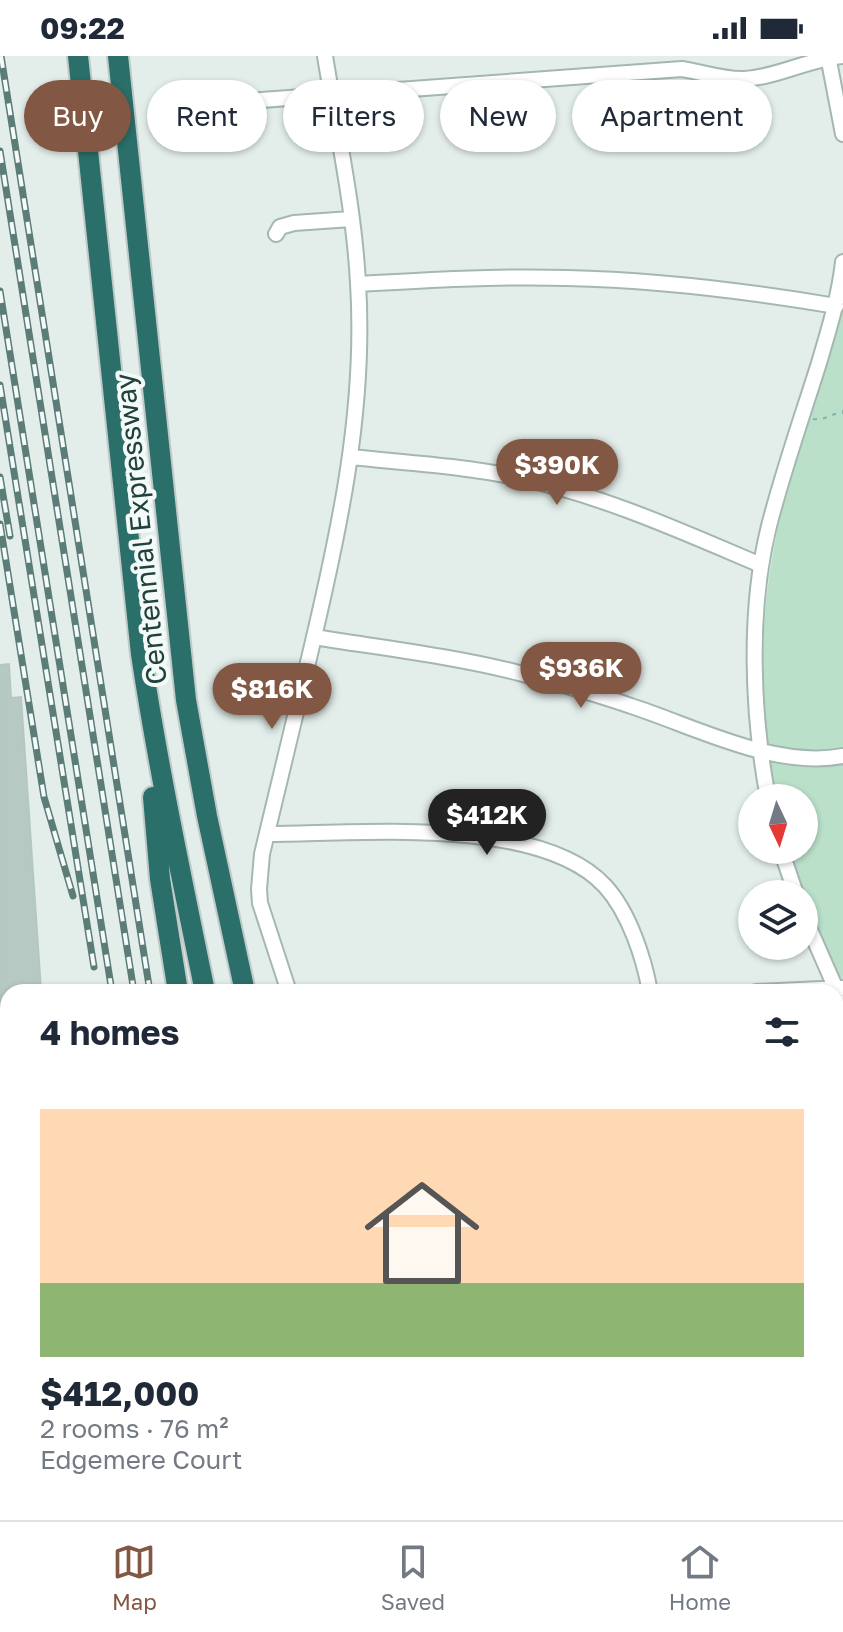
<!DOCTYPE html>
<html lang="en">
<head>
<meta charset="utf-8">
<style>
  :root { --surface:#fff; --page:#f2f2f3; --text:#1f2937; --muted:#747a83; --line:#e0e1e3; --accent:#825743 }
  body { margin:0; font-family:"Golos Text",sans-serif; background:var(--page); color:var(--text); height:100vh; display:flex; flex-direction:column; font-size:30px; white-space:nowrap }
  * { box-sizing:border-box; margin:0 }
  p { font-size:26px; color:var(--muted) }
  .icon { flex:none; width:44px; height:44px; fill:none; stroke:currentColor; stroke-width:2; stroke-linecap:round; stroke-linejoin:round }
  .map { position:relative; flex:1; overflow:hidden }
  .side { position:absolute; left:0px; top:928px; width:844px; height:536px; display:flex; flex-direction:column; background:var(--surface); border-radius:24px 24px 0 0; box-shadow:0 2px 6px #0004 }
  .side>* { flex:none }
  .top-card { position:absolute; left:24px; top:24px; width:796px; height:72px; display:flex; gap:16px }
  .needle { width:52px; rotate:176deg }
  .controls { position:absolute; left:738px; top:728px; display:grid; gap:16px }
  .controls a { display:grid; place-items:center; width:80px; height:80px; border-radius:50%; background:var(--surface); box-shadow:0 2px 6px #0004; font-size:40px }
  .price { position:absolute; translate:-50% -68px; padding:0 18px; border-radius:28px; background:var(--accent); color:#fff; font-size:26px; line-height:52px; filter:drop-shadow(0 2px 4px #0008) }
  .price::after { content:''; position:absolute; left:50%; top:48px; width:24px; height:18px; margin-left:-12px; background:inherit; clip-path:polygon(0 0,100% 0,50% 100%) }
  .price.current { background:#222; color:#fff }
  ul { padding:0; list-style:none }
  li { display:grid; align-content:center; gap:16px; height:424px; padding:0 40px }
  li+li { border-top:2px solid var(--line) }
  li span { display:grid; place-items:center; height:248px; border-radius:0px; color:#555 }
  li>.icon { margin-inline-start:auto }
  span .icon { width:144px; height:144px; fill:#fffc; stroke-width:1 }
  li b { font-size:34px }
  h2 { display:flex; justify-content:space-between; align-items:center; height:96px; padding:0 40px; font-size:34px }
  .pill { padding:0 28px; border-radius:36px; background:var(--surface); box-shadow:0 2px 6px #0004; font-size:28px; line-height:72px }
  .pill.current { background:var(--accent); color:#fff }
  .status { display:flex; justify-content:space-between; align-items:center; height:56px; padding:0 40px; background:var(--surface); direction:ltr }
  .status svg { height:22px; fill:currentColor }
  .dock { display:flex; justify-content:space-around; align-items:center; height:112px; border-top:2px solid var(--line); background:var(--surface); font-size:22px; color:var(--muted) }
  .dock a { display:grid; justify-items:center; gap:4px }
  .dock .current { color:var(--accent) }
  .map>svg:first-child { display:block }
  .green { fill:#bae0c9 }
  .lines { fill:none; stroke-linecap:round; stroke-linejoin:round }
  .stream { stroke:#86c1d7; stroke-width:4 }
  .building { fill:#b7c9c3; stroke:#b4c8c2; stroke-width:2 }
  .minor-casing { stroke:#a5b7b2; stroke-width:18 }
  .major-casing { stroke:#c1cac8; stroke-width:20 }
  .highway-casing { stroke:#c1cac8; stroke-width:24 }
  .path { stroke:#80b4aa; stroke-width:2; stroke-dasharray:4 6; stroke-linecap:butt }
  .minor { stroke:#fff; stroke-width:14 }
  .major { stroke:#64a79d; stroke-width:16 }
  .highway { stroke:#2a6f69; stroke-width:20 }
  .rail-casing { stroke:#5b7c77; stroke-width:7 }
  .rail { stroke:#f3faf7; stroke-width:4; stroke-dasharray:12; stroke-linecap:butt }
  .labels { text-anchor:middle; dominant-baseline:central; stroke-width:8; stroke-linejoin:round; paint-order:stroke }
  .street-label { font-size:28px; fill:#21413c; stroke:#f3faf7 }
</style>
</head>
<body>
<div class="status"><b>09:22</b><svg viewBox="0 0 49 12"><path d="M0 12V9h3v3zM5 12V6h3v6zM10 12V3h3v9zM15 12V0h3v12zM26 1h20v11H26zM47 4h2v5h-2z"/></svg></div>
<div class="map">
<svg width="843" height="1464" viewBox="0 0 843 1464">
  <rect width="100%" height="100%" fill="#e3eeea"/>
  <!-- green -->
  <path class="green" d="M843,245V923L838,919L815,868L788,794H804V742H775C756,649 759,555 780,462Z"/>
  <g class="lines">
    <!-- stream -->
    <path class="stream" d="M836,1279L843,1280
      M836,1351L843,1355"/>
  </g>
  <!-- building -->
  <path class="building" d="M9,608L11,642L21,641L41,934H35V936H8V956L0,957V609Z
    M836,1164L843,1167V1199L836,1205Z
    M8,1336V1456H190L191,1464H0V1337Z
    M727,1456H763L767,1464H712L727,1460Z"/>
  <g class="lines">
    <defs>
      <path id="minor" d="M828,0L843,78
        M208,48L682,13C702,16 724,24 744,23C778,21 809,3 843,0
        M276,178L280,171L294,167L351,163
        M358,228C428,224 498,220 567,222C657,224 747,235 836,250
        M351,401C407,407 465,410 520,422C604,440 683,476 761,509
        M314,581C382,592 452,600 519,617C557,627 594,637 631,650C696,671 774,713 843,700
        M768,742C752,657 748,554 769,470C783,415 802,361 819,307C829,273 839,241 843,206
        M267,778C357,778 539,759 605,830C629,856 644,902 650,936
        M781,794L796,838
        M804,860L843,949
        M289,936L260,847L259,833L262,798C278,731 294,665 310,598C339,476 366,353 358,227C354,151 337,75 325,0
        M756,936L843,932
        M0,993L4,1019
        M0,1020L4,1019L6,1087L0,1089
        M0,1305L8,1304"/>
      <path id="major" d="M836,1095L843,1094
        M0,1155L8,1156
        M0,1182L8,1184"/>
      <path id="highway" d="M78,0L141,598C158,711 182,823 205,936
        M118,0L186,644L207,760L245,936
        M153,741L160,823L178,936
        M279,1456L281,1464
        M315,1456L316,1464
        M354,1456L356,1464
        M385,1456L393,1464
        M565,1464L574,1456
        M602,1464L606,1456"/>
    </defs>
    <!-- minor casing -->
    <use href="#minor" class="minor-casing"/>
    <!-- major casing -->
    <use href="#major" class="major-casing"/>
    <!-- highway casing -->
    <use href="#highway" class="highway-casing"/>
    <!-- path -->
    <path class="path" d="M843,354V362
      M813,363C825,365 831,357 842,357"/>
    <!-- minor -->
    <use href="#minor" class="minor"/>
    <!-- major -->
    <use href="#major" class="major"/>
    <!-- highway -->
    <use href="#highway" class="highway"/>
    <defs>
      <path id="rail" d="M1,0L150,936
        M0,95L134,936
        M0,235L112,936
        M0,329L94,911
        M0,421L10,480
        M0,468L44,741L73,840
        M226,1456L228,1464"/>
    </defs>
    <!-- rail casing -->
    <use href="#rail" class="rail-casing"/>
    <!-- rail -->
    <use href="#rail" class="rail"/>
  </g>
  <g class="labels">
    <!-- street labels -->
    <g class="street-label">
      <text transform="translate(140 473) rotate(-96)">Centennial Expressway</text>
    </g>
  </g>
</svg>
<div class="controls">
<a><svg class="needle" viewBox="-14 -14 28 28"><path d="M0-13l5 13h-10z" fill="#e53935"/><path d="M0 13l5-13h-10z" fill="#747a83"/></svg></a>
<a><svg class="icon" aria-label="layers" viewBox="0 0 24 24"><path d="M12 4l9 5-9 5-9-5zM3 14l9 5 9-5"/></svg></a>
</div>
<b class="price" style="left:557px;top:451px">$390K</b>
<b class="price" style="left:581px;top:654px">$936K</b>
<b class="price" style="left:272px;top:675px">$816K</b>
<b class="price current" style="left:487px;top:801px">$412K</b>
<div class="top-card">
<a class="pill current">Buy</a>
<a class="pill">Rent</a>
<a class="pill">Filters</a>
<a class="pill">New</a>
<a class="pill">Apartment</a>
</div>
<section class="side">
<h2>4 homes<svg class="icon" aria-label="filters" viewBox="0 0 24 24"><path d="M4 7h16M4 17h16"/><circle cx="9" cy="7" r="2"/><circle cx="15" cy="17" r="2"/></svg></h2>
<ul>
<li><span style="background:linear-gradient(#ffd9b3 70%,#8fb573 0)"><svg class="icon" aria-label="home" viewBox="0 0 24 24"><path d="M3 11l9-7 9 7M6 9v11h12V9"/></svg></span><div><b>$412,000</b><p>2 rooms · 76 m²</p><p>Edgemere Court</p></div></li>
</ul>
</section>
</div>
<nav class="dock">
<a class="current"><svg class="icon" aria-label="map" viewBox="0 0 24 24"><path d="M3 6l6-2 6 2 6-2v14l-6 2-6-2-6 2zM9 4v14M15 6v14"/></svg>Map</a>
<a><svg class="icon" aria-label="saved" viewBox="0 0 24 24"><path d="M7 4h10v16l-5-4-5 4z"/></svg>Saved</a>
<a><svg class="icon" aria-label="home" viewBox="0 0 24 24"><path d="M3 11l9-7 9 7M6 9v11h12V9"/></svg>Home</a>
</nav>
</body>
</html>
